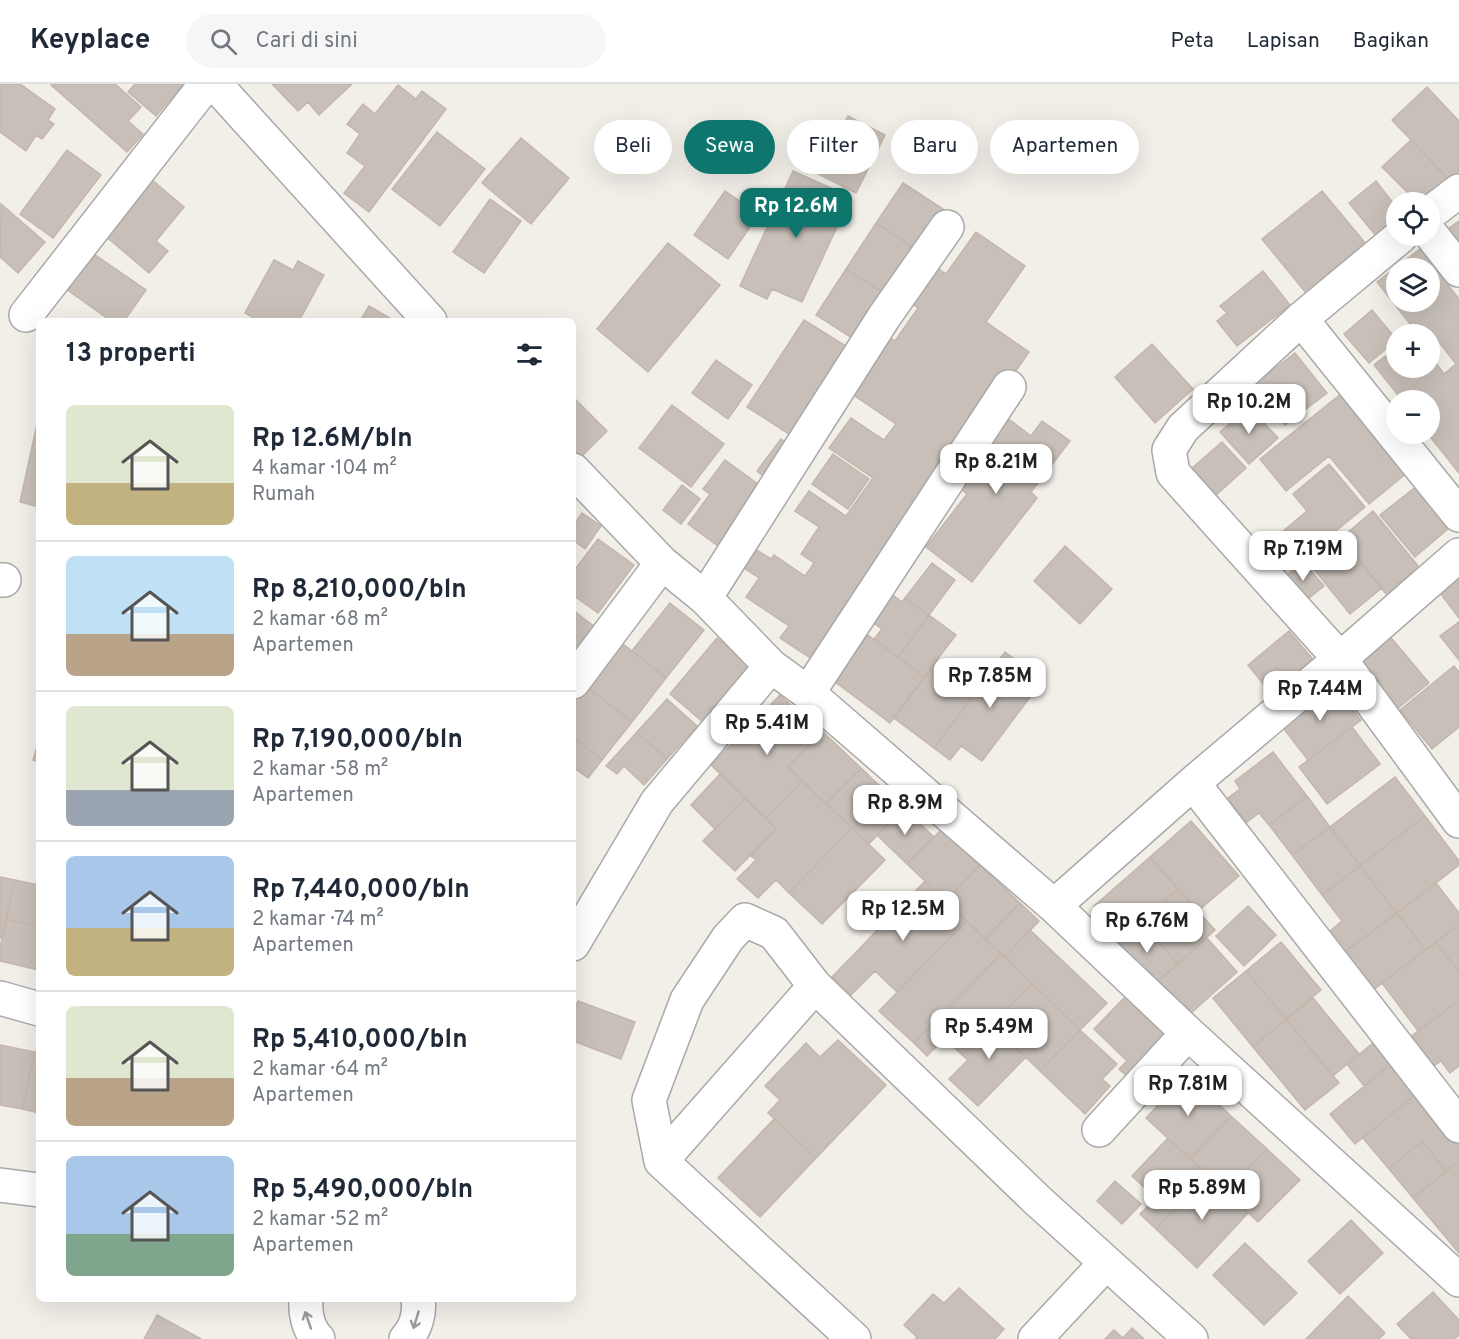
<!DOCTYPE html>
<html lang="id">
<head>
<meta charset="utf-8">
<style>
  :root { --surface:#fff; --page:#f6f6f7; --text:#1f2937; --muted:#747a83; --line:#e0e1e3; --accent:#0f766e }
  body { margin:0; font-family:Overpass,sans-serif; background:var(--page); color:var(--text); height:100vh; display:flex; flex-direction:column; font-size:22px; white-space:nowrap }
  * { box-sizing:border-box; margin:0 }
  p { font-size:20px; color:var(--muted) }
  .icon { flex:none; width:33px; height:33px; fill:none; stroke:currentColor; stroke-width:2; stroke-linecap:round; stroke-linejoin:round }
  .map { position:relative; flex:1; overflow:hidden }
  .drawer { position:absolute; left:36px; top:234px; width:540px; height:984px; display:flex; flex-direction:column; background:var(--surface); border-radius:9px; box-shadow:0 6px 24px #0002 }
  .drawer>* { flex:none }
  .hud { position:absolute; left:594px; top:36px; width:570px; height:54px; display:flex; gap:12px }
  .controls { position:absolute; left:1386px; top:108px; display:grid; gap:12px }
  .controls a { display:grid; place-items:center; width:54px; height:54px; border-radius:50%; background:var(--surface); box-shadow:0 6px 24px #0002; font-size:30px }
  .price { position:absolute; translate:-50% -51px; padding:0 14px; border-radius:12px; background:#fff; color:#222; font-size:20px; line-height:39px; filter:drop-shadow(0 2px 3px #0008) }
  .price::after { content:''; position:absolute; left:50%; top:36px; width:18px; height:14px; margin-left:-9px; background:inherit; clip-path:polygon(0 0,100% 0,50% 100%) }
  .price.selected { background:var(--accent); color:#fff }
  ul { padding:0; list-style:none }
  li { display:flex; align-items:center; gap:18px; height:150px; padding:0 30px }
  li+li { border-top:2px solid var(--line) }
  li span { display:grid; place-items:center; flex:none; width:168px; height:120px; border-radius:9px; color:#555 }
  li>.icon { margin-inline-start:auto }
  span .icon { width:72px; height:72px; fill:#fffc; stroke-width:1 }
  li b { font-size:26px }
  h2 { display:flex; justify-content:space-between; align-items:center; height:72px; padding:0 30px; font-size:26px }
  .tag { padding:0 21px; border-radius:27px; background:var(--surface); box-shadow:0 6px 24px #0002; font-size:21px; line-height:54px }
  .tag.selected { background:var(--accent); color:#fff }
  header { display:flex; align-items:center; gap:36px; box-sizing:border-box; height:84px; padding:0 30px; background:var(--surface); border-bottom:2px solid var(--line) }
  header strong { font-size:28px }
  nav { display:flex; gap:33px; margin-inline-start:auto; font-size:21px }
  .search { width:420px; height:54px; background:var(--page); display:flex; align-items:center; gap:15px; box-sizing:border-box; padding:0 21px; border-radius:33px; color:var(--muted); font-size:22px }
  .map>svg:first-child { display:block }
  .building { fill:#c7bfb8; stroke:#c4b6ab; stroke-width:1.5; fill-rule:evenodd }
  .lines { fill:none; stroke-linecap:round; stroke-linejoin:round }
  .minor-casing { stroke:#a9a9a9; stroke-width:36 }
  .minor { stroke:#fff; stroke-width:33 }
  .oneway { stroke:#9c9c9c }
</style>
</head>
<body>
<header>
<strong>Keyplace</strong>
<div class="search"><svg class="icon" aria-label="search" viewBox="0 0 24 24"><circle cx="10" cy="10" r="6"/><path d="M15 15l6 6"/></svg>Cari di sini</div>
<nav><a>Peta</a><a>Lapisan</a><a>Bagikan</a></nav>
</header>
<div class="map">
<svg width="1459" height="1255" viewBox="0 0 1459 1255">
  <rect width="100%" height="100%" fill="#f2efe9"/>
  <!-- building -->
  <path class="building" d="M0,0H20L55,25L48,36L54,40L42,55L36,51L26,67L0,48Z
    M52,0H115L141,23L128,37L143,50L127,68L51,1Z
    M135,0H183L156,32L128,8Z
    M272,0H352L319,31L308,18L298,27Z
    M398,1L416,15L422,7L446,25L369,128L344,109L365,82L347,69L360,50L347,40L363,20L375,30Z
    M1427,3L1459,37V97L1454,101L1392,36Z
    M848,32L885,51L856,109L818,90Z
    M437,48L485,85L440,142L392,105Z
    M521,54L569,94L531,140L482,99Z
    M1411,56L1454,101L1430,118H1417L1382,83Z
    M67,66L101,91L53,154L20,130Z
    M793,87L851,113L802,218L772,205L767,215L740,202Z
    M151,95L184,123L156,157L168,167L149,189L103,150Z
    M1376,97L1396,123V137L1377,153L1349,119Z
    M903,99L946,127L920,168L876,139Z
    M725,107L759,130L728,175L694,151Z
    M1322,107L1366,160L1306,209L1262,155Z
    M490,115L521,137L484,189L453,168Z
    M1,120L45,158L18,189L0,173Z
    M1459,137V161L1447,146Z
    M876,139L920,168L890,213L846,185Z
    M976,148L1025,182L986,238L1029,268L815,577L780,554L789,542L746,513L759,494L741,482L753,464L771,475L774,471L805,492L814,479L801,470L819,443L795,427L809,407L846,432L873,394L829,364L851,334L884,356L896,340L852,310L890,254L895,257L918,224L911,219L936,183L946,190Z
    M668,159L720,201L648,288L597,245Z
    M1420,165L1459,215V389L1428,350H1430V316H1402L1374,281L1396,264V284H1430V271L1444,290L1456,280L1432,249L1429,250H1418L1377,198ZM1396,184H1430V218H1396Z
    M88,166L146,206L124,237H111L62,202Z
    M274,176L293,186L298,177L324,191L299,237H259L245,229Z
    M846,185L890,213L860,259L816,231Z
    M1263,187L1290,221L1237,262L1217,237L1227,229L1220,222Z
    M369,222L393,236L392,237H360Z
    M1372,226L1396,255V257L1369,279L1344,250Z
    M804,236L849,264L792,352L747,323Z
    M1152,260L1193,305L1155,339L1115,293Z
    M1295,269L1327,309L1285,341L1254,301Z
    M716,276L752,301L728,335L692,309Z
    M1342,309L1407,389L1369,420L1329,372L1286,407L1260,375Z
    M573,313L607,347L581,373L573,364Z
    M672,321L724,360L691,403L639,364Z
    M1249,323L1278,354L1249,380L1220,348Z
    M1006,333L1031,352L1042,337L1070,357L1031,408L1037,414L972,498L926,463L967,410L957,402L977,376L987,383L990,378L978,369Z
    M37,340L39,341V423L20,418Z
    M781,355L796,366L772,399L757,387Z
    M1222,358L1246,384L1215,412L1191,385Z
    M833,370L869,395L848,425L812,400Z
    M725,376L769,408L740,432L718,462L688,440L710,410L703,405Z
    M1329,380L1365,423L1298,478L1276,453L1307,427L1293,410Z
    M1422,398L1455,439L1415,473L1380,431Z
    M682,401L700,415L681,440L663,426Z
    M1373,427L1419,483L1386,510L1341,454Z
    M582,429L601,442L585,465L573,456V442Z
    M1341,454L1382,504L1350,530L1309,479Z
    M598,455L634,481L598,529L573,511V488Z
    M1065,462L1112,505L1080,540L1034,497Z
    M1303,478L1324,502L1303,519L1282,495Z
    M932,479L955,496L929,531L905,514Z
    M1459,488V534L1437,505Z
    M889,508L902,518L905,514L929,531L898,573L874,555L882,545L868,535Z
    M670,519L704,546L666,594L632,567Z
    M573,526L596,544L573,574Z
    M929,531L956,551L924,593L898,573Z
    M1459,538V576L1440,552Z
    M1383,544L1429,599L1392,629L1346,574Z
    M1289,547L1316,579L1274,613L1248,581Z
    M868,551L924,593L890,639L834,597Z
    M717,554L758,588L711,645L670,610Z
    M618,556L666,594L632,638L584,601Z
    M1005,568L1043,596L982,677L961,662L950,676L934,664Z
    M937,577L977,607L934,664L894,634Z
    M1454,582L1459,588V643L1432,665L1400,626Z
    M1333,600L1361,636L1308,676L1280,640Z
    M584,601L632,638L602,676L573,653V614Z
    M780,611L820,649L788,683L802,697L766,734L711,681Z
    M667,615L697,642L667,675L637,648Z
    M1352,643L1380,680L1327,720L1299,683Z
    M822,647L861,684L826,720L788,683Z
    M637,648L667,675L644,701L624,682L617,690L606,682Z
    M573,653L602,676L588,694L573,683Z
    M39,656V678L33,676Z
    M1273,668L1307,712L1269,741L1259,729L1246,739L1228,714L1240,705L1235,697Z
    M861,684L903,724L869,760L826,720Z
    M720,690L745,714L715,745L691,721Z
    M1395,693L1425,732L1360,782L1330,743Z
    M802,697L852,744L789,809L776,796L758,814L737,795L756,776L751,772L776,745L766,734Z
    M1307,712L1330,743L1292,771L1269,741Z
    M745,714L776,745L735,787L703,757Z
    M903,724L934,753L907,780L877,751Z
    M1425,732L1459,777V781L1397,829L1360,782Z
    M1191,737L1239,792L1198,827L1150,773Z
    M1330,743L1360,782L1322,811L1292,771Z
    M852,744L885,776L822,840L789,809Z
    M942,745L980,781L946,817L907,780Z
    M1150,773L1178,805L1123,854L1094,822Z
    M980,781L1020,819L985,855L946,817Z
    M1360,782L1397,829L1339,872L1324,852L1342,837L1322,811Z
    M0,793L15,796L2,855L0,854Z
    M15,796L39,801V842L6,835Z
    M925,797L967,837L897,908L875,887L851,911L832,893Z
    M1436,799L1459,829V841L1425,866L1397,829Z
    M1178,805L1215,846L1178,880L1141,838Z
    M1020,819L1039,837L1005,873L985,855Z
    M1248,822L1276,851L1244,882L1216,852Z
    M1397,829L1425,866L1368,910L1339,872Z
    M6,835L39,842V886L0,877V864Z
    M967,837L1001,870L914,959L879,927Z
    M1141,838L1178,880L1153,901L1116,860Z
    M1459,841V888L1436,858Z
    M1030,846L1107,919L1080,946L1005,873Z
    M1207,854L1237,888L1190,930L1172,909L1165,915L1153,901Z
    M1281,858L1321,906L1286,935L1246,887Z
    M1436,858L1459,888V916L1418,947L1382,899Z
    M1001,870L1032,899L962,971L945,954L927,972L914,959Z
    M1246,887L1286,935L1253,963L1213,914Z
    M1032,899L1080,946L1040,987L1005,953L1019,938L1006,925Z
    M1125,913L1172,958L1133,998L1119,985L1127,977L1094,945Z
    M1313,914L1359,970L1333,992L1286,935Z
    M1459,916V982L1450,989L1441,977L1429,985L1401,960Z
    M578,917L635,938L621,975L573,957V929Z
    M1006,925L1019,938L1005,953L1026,973L978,1022L949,995L968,976L962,971Z
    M1286,935L1339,999L1305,1026L1253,963Z
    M1080,946L1117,980L1102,995L1110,1002L1085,1030L1040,987Z
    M1378,955L1396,976L1364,1002L1347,980Z
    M838,956L886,1001L816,1074L768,1029L780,1016L765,1002L806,959L820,973Z
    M0,961L35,968L22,1025L0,1021Z
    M35,968L39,969V1029L22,1025Z
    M1396,976L1421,1006L1355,1060L1330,1030Z
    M1187,990L1231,1032L1190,1075L1146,1034Z
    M1421,1006L1459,1052V1077L1446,1087L1422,1057L1389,1085L1363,1054Z
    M1231,1032L1267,1065L1226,1108L1190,1075Z
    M774,1035L816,1074L760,1133L718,1094Z
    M1168,1054L1208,1091L1156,1145L1140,1130L1156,1114L1132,1092Z
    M1422,1057L1446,1087L1413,1114L1389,1085Z
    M1267,1065L1300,1096L1258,1138L1226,1108Z
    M1459,1077V1169L1413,1114Z
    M1208,1091L1248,1129L1197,1184L1156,1145Z
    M1115,1097L1141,1120L1122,1140L1097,1117Z
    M1351,1136L1383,1169L1340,1210L1308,1177Z
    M1245,1159L1297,1209L1264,1241L1213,1191Z
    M959,1204L1004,1245L995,1255H915L917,1253L904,1241L933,1210L944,1219Z
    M1433,1208L1459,1236V1251L1454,1255H1411L1397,1240Z
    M1348,1212L1385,1249L1379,1255H1306Z
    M157,1231L201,1255H144Z
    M1132,1244L1144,1255H1105L1114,1246L1123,1254Z"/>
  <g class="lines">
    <defs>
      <path id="minor" d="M215,0L430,237
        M1430,129L1459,107
        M1430,149L1459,186
        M1401,152L1301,235L1183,344L1169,366L1173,389L1340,575L1459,737
        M26,231L206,0
        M1301,235L1459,431
        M573,386L662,479L705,514L771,582L808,609L1054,822L1188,949L1459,1196
        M0,496H4
        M705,514L884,233L947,143
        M573,598L662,479
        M808,609L1009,303
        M1193,699L1459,1042
        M1054,822L1193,699L1340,575L1459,471
        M573,860L657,718L771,582
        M815,902L661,1077L854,1255
        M0,914L39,925
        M1099,1046L1188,949
        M661,1077L649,1016L687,916L728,854L745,836L774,849L815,902L1037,1116L1191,1255
        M0,1101L39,1106
        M306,1215C305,1229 308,1245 318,1255
        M406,1255C416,1244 420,1229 418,1215
        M1035,1255L1106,1179"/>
    </defs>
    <!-- minor casing -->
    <use href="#minor" class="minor-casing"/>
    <!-- minor -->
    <use href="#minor" class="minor"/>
  </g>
  <!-- one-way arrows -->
  <defs><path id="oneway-shaft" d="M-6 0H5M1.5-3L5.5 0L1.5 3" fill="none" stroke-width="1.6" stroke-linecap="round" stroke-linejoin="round" transform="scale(1.5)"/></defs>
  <g class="oneway">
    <use href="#oneway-shaft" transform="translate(308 1236) rotate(-109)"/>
    <use href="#oneway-shaft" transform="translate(416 1236) rotate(107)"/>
  </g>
</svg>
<div class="controls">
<a><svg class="icon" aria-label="locate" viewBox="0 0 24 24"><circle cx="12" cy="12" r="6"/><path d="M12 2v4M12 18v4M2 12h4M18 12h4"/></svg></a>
<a><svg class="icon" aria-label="layers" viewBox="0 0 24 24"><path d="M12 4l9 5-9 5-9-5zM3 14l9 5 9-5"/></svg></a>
<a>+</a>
<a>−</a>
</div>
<b class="price selected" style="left:796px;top:155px">Rp 12.6M</b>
<b class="price" style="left:1249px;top:351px">Rp 10.2M</b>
<b class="price" style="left:996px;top:411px">Rp 8.21M</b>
<b class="price" style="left:1303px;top:498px">Rp 7.19M</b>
<b class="price" style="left:990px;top:625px">Rp 7.85M</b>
<b class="price" style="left:1320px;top:638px">Rp 7.44M</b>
<b class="price" style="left:767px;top:672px">Rp 5.41M</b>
<b class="price" style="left:905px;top:752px">Rp 8.9M</b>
<b class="price" style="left:903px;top:858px">Rp 12.5M</b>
<b class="price" style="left:1147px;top:870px">Rp 6.76M</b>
<b class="price" style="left:989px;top:976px">Rp 5.49M</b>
<b class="price" style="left:1188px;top:1033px">Rp 7.81M</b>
<b class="price" style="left:1202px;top:1137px">Rp 5.89M</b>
<div class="hud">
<a class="tag">Beli</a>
<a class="tag selected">Sewa</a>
<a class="tag">Filter</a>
<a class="tag">Baru</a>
<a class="tag">Apartemen</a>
</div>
<section class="drawer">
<h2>13 properti<svg class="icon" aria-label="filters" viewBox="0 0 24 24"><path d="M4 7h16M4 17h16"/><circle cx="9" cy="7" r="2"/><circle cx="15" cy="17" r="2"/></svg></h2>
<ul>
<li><span style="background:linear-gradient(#dfe7d0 65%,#c2b280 0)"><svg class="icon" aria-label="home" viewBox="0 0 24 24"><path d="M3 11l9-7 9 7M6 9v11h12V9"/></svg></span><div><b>Rp 12.6M/bln</b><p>4 kamar · 104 m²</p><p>Rumah</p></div></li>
<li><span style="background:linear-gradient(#bfe0f5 65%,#b9a48a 0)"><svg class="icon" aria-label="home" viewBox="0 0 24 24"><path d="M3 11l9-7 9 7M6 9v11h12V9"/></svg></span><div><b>Rp 8,210,000/bln</b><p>2 kamar · 68 m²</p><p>Apartemen</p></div></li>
<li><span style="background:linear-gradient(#dfe7d0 70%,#9aa5b1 0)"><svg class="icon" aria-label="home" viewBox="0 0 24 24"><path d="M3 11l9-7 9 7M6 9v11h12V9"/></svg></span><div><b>Rp 7,190,000/bln</b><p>2 kamar · 58 m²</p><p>Apartemen</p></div></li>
<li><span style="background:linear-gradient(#a9c7e8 60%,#c2b280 0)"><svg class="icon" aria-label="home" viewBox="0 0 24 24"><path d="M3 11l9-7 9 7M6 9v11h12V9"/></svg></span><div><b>Rp 7,440,000/bln</b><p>2 kamar · 74 m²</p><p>Apartemen</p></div></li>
<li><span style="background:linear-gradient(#dfe7d0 60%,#b9a48a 0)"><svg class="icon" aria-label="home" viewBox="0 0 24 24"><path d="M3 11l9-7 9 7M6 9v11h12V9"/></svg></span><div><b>Rp 5,410,000/bln</b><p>2 kamar · 64 m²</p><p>Apartemen</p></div></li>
<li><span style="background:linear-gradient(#a9c7e8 65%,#7fa58c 0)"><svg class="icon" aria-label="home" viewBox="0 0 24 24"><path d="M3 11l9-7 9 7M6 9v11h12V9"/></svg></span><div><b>Rp 5,490,000/bln</b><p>2 kamar · 52 m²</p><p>Apartemen</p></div></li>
</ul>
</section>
</div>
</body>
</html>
